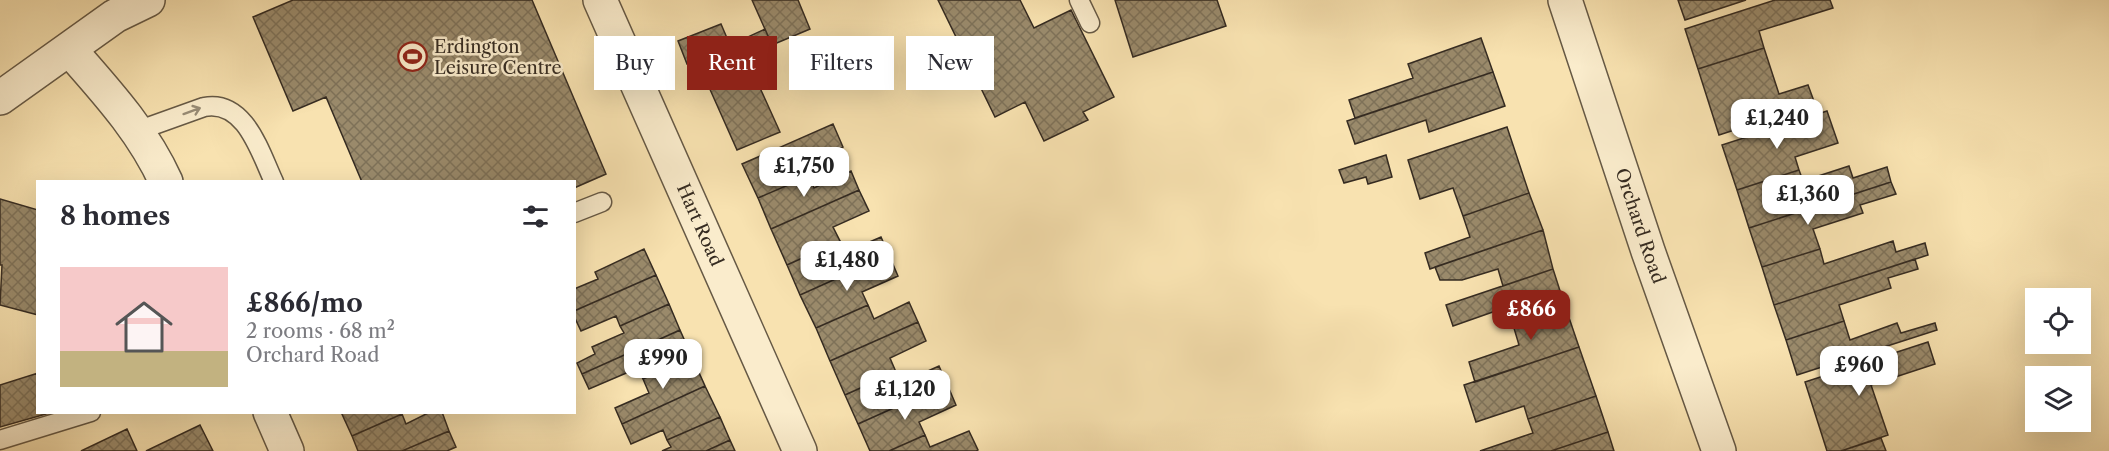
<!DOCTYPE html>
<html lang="en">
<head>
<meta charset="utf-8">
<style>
  :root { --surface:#fff; --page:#f7f7f7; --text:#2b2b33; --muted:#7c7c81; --line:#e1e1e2; --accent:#8f2418 }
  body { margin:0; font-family:"Libre Caslon Text",serif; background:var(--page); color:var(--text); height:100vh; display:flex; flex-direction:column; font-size:22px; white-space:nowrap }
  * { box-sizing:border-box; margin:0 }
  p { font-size:20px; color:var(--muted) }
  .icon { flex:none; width:33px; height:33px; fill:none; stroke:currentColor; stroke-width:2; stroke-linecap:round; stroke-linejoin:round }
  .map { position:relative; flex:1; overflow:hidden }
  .panel { position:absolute; left:36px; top:180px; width:540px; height:234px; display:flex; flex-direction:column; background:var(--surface); border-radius:0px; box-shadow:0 6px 24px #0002 }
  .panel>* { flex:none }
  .top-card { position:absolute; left:594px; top:36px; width:570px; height:54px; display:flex; gap:12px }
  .tools { position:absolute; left:2025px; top:288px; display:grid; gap:12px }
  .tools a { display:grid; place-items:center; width:66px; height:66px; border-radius:0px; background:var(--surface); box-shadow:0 6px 24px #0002; font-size:30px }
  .price { position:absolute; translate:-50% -51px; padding:0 14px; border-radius:12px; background:#fff; color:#222; font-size:20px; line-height:39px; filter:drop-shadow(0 2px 3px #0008) }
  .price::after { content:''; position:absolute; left:50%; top:36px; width:18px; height:14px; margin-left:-9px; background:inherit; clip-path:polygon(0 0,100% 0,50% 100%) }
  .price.on { background:var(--accent); color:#fff }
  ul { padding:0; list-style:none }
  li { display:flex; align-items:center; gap:18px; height:150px; padding:0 24px }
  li+li { border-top:2px solid var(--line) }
  li span { display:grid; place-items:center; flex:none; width:168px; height:120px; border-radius:0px; color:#555 }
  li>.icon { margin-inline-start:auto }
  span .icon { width:72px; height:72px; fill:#fffc; stroke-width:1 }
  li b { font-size:26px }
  h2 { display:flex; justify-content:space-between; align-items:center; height:72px; padding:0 24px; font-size:26px }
  .pill { padding:0 21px; border-radius:0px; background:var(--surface); box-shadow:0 6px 24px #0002; font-size:21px; line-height:54px }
  .pill.on { background:var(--accent); color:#fff }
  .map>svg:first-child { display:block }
  .building { fill:url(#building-cross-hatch); stroke:#352b21; stroke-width:1.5 }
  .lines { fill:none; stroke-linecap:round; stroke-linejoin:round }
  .service-casing { stroke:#665945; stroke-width:21 }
  .minor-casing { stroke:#665945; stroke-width:36 }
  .service { stroke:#faeccc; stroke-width:18 }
  .minor { stroke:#faeccc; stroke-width:33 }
  .oneway { stroke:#988c76 }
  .labels { text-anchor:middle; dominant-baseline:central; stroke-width:5; stroke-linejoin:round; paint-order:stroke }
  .poi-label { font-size:18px; fill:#352b21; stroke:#faeccc; text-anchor:start }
  .street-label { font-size:18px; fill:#352b21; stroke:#faeccc }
</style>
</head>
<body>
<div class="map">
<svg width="2109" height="451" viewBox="0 0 2109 451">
  <defs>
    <pattern id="building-cross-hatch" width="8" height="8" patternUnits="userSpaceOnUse" patternTransform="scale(1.5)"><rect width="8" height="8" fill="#9a8a6b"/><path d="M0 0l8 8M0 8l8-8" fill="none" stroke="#7e7158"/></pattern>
  </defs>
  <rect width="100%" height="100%" fill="#f8e2b0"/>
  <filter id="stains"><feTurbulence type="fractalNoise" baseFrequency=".00333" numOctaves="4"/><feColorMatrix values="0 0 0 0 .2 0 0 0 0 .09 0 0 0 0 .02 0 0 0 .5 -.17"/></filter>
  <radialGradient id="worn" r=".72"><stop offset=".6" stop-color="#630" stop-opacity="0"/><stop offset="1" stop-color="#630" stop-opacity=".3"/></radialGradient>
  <!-- building -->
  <path class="building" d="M293,0H532L606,174L574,188V182H362L326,97L293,111L253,17Z
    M752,0H798L810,29L772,45Z
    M938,0H1020L1034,28L1071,10L1114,97L1083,112L1088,120L1044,141L1025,102L995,117Z
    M1115,0H1217L1226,26L1133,57Z
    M1678,0H1746L1685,20Z
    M1775,0H1830L1833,8L1759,31L1764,48L1698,69L1685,29Z
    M721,24L730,45L687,64L678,41Z
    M765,29L776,54L750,65L739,41Z
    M1481,38L1493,72L1355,118L1349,100L1413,78L1408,64Z
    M1764,48L1779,94L1808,85L1815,104L1719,135L1698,69Z
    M746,57L780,132L737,150L704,76Z
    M1493,72L1505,106L1429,132L1426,120L1355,144L1347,121Z
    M1827,111L1838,143L1795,157L1799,170L1737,190L1722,145Z
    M833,124L843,147L804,164L809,176L758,198L742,164Z
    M1507,127L1529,193L1463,216L1453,188L1420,199L1408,160Z
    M1386,155L1392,177L1368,184L1366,177L1344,183L1339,170Z
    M1849,166L1853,178L1887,167L1891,182L1749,228L1737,190L1799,170L1803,181Z
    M851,171L859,190L771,229L758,198L809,176L814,188Z
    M1891,182L1896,194L1860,205L1863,213L1813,229L1820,249L1762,267L1749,228Z
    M859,190L869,211L833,227L840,241L787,265L771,229Z
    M1529,193L1543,230L1430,269L1425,253L1470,237L1463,216Z
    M0,199L38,210V315L0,305L2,265H0Z
    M1543,230L1553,269L1503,286L1498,269L1462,280H1440L1435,267Z
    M881,237L889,255L800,295L787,265L840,241L844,253Z
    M1893,241L1896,252L1925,243L1928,255L1774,305L1762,267L1820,249L1824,264Z
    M644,249L656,275L574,311V289L598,279L595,272Z
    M889,255L898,276L862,292L868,305L816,328L800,295Z
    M1915,259L1918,269L1888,278L1891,288L1839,305L1844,321L1786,340L1774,305Z
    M1553,269L1563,300L1511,318L1507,307L1453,326L1446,305Z
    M656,275L669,304L620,326L616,316L581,331L574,316V311Z
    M1563,300L1579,347L1475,382L1469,362L1519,345L1511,318Z
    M909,302L918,322L830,361L816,328L868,305L874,319Z
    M669,304L680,330L582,374L577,363L595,354L592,347L624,333L620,326Z
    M1844,321L1850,340L1897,323L1901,333L1935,323L1937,330L1797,375L1786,340Z
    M918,322L926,341L890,358L896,372L845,395L830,361Z
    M680,330L692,357L643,379L638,368L589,389L582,374Z
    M1928,342L1935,364L1871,385L1888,435L1841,451H1827L1805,382Z
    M1579,347L1596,396L1528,419L1524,406L1476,422L1464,385Z
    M692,357L705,386L622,424L615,408L649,393L643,379Z
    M939,366L947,384L858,424L845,395L896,372L901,383Z
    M38,373V412H53L0,427V385Z
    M947,384L956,405L919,422L925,435L889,451H870L858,424Z
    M705,386L720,417L667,440L663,430L631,444L622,424Z
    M1596,396L1608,432L1551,451H1480L1533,433L1528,419Z
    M341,412H401L402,414L352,436Z
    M430,412H442L449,431L402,451H358L352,436L402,414L406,424Z
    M720,417L730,440L706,451H662L671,447L667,440Z
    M200,425L213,451H146Z
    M127,429L137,451H81Z
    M449,431L456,447L447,451H402Z
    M969,431L978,450L976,451H889L925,435L930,447Z
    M1608,432L1614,451H1551Z
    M1881,438L1886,451H1841Z
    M730,440L735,451H706Z"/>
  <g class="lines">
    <defs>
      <path id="service" d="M1079,0L1090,23
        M137,131L204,107C245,99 260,152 274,182
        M574,213L602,202
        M0,440L91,412"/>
      <g id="minor">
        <path id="s1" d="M600,0L800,451"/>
        <path id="s2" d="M1565,0L1648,251L1719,451"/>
        <path d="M70,50C106,91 143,131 166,182"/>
        <path d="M0,98L115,16L148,0"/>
        <path d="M270,412L287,451"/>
      </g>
    </defs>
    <!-- service casing -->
    <use href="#service" class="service-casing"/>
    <!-- minor casing -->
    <use href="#minor" class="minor-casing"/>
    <!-- service -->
    <use href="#service" class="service"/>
    <!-- minor -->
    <use href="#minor" class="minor"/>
  </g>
  <!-- one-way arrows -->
  <defs><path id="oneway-shaft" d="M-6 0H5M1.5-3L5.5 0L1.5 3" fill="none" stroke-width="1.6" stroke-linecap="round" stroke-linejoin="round" transform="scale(1.5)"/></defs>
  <use class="oneway" href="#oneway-shaft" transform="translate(192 111) rotate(-20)"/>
  <!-- icons -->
  <defs>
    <symbol id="stadium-ring" viewBox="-11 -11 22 22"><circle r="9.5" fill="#faeccc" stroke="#8f2418" stroke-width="1.5"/><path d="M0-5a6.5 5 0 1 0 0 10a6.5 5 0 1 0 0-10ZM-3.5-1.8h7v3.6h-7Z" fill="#8f2418"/></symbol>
  </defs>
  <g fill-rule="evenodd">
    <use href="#stadium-ring" x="396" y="40" width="33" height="33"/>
  </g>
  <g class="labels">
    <!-- poi labels -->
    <g class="poi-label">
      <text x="434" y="47">Erdington<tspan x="434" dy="21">Leisure Centre</tspan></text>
    </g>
    <!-- street labels -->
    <g class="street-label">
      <text stroke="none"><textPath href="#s1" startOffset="246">Hart Road</textPath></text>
      <text stroke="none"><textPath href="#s2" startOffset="238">Orchard Road</textPath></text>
    </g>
  </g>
  <rect width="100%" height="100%" filter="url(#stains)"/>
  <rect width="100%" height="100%" fill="url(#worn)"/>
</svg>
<div class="tools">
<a><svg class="icon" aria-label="locate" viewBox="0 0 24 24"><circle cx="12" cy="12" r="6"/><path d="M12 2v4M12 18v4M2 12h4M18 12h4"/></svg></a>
<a><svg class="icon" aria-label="layers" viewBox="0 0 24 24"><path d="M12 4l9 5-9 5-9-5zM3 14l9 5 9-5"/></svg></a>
</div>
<b class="price" style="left:1777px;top:150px">£1,240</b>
<b class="price" style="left:804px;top:198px">£1,750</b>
<b class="price" style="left:1808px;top:226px">£1,360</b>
<b class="price" style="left:847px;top:292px">£1,480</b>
<b class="price on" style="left:1531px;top:341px">£866</b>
<b class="price" style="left:663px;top:390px">£990</b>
<b class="price" style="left:1859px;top:397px">£960</b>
<b class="price" style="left:905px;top:421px">£1,120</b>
<div class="top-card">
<a class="pill">Buy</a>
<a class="pill on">Rent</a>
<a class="pill">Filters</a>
<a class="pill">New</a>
</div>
<section class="panel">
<h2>8 homes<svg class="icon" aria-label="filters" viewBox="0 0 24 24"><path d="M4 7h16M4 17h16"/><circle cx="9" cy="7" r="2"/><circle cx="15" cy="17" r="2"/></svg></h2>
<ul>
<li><span style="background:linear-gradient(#f6c9c9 70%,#c2b280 0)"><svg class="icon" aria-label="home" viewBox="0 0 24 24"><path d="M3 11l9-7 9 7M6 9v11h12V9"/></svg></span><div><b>£866/mo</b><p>2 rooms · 68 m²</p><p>Orchard Road</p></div></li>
</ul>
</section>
</div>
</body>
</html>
